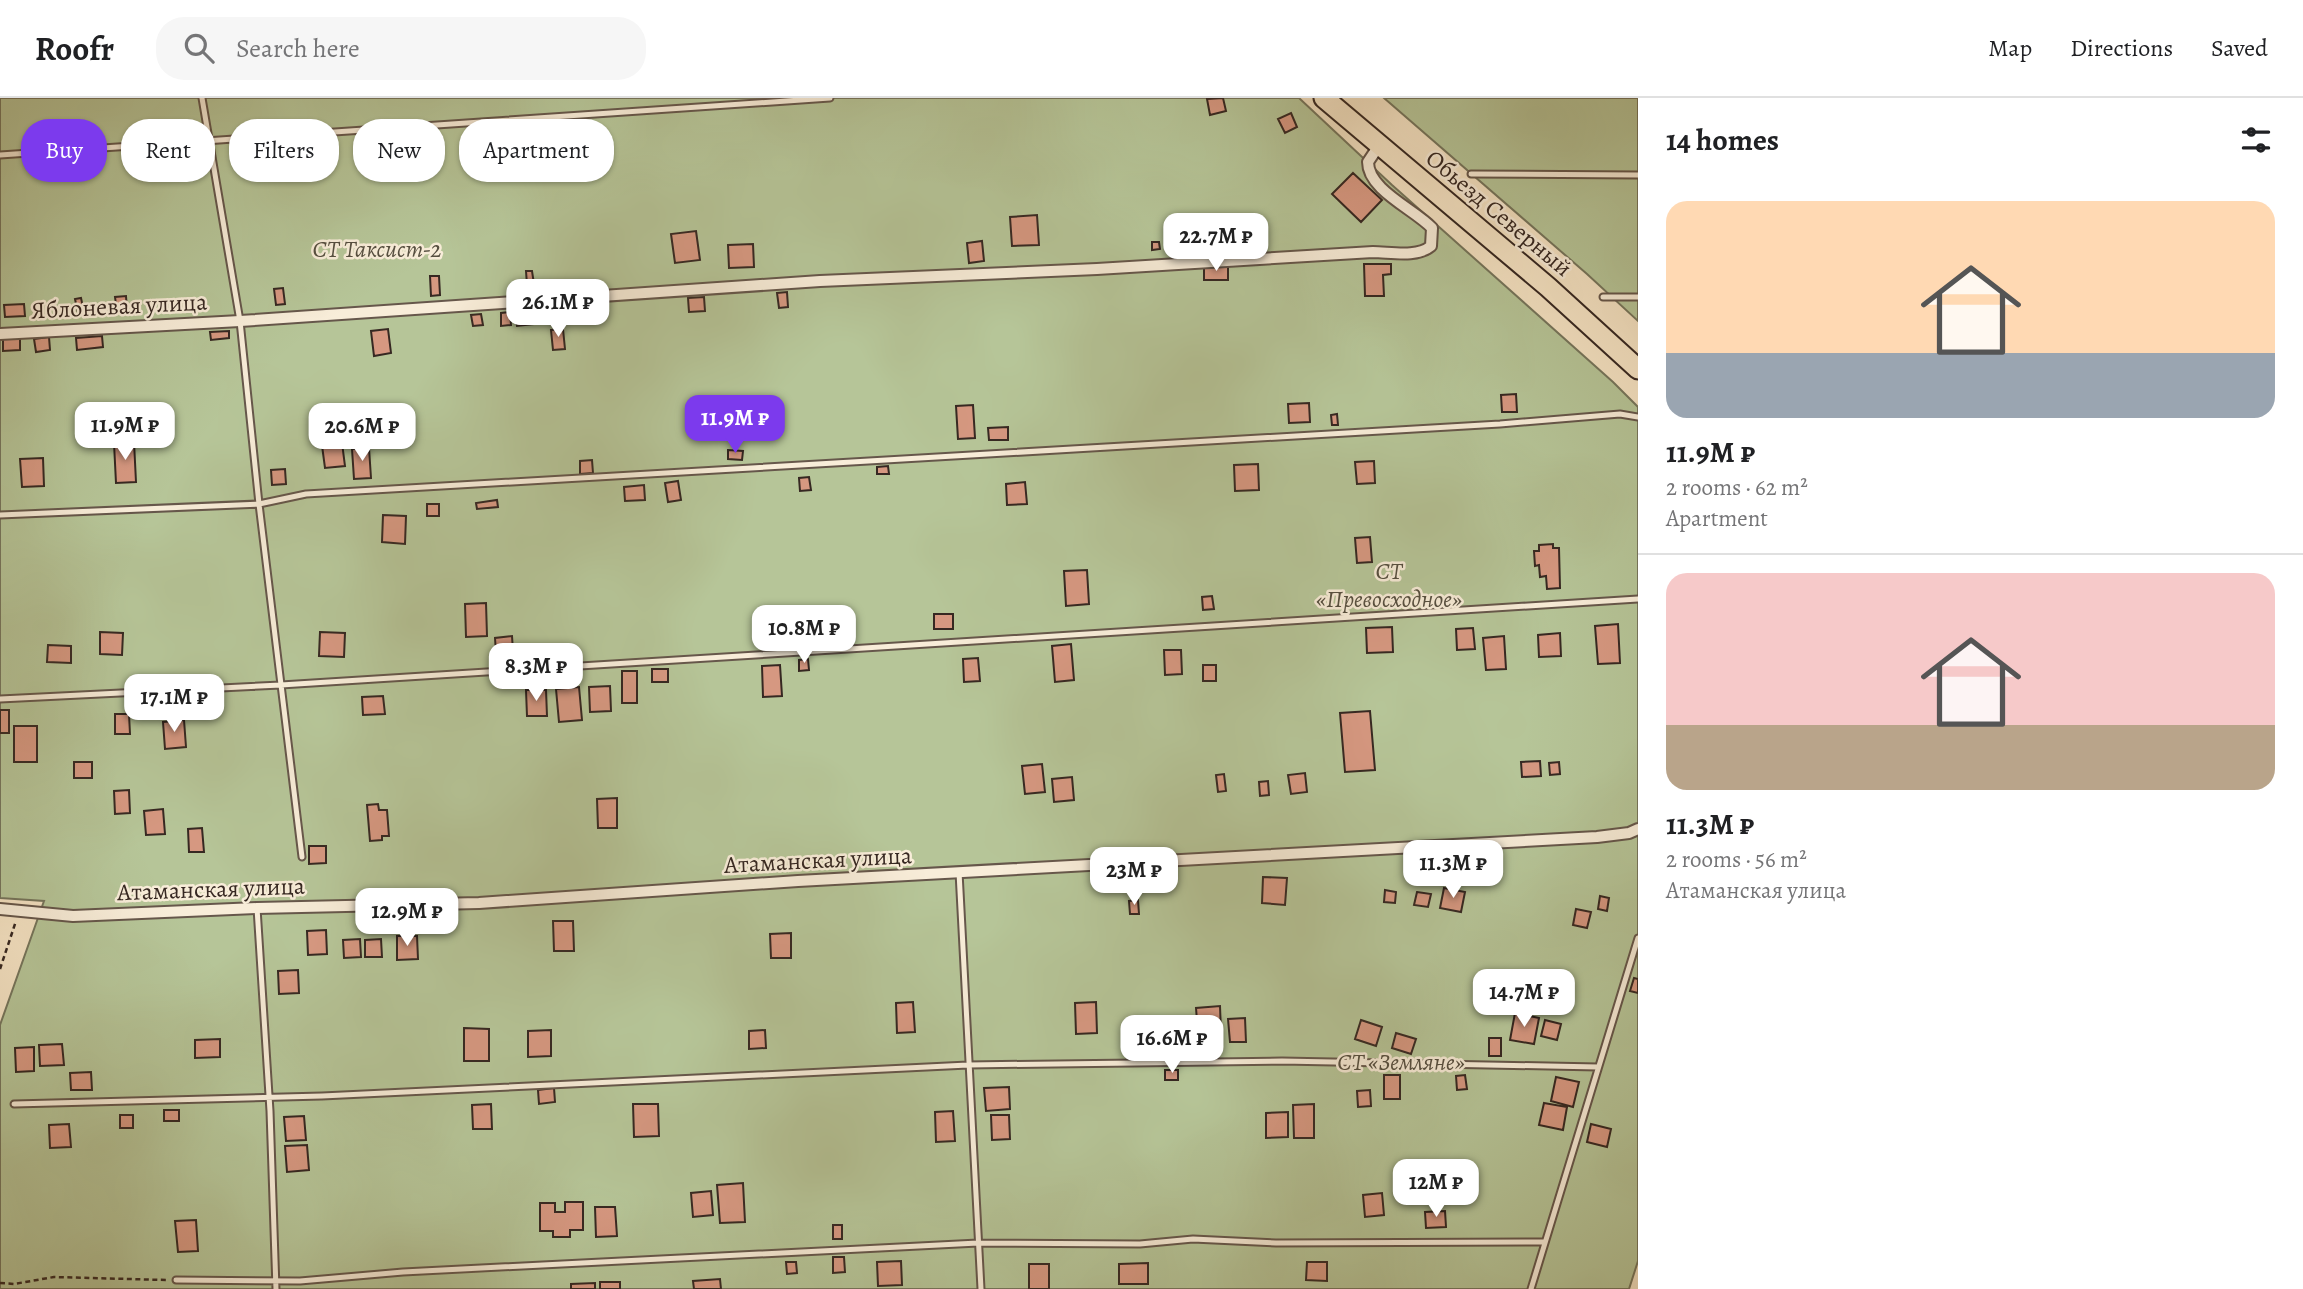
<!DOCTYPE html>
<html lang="en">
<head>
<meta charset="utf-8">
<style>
  :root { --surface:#fff; --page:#f6f6f6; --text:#202124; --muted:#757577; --line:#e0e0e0; --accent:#7c3aed }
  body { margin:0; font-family:Alegreya,serif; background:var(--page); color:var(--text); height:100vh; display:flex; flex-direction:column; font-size:26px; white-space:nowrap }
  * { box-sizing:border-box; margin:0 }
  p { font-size:23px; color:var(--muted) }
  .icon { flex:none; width:38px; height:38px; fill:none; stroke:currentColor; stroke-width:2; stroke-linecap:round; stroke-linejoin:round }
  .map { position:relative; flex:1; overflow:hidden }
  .side { display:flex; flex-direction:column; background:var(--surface); width:665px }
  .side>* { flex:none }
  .top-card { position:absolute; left:21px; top:21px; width:665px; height:63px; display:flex; gap:14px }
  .price { position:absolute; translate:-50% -60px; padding:0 16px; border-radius:14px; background:#fff; color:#222; font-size:23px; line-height:46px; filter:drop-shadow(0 2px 4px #0008) }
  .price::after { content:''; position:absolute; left:50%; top:42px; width:21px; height:16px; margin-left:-10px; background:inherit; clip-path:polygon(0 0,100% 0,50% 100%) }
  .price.on { background:var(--accent); color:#fff }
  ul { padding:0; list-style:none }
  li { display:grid; align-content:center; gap:14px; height:371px; padding:0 28px }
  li+li { border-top:2px solid var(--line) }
  li span { display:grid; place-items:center; height:217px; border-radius:21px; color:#555 }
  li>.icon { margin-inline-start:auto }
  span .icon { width:126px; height:126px; fill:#fffc; stroke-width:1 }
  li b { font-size:30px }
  h2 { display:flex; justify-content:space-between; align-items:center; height:84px; padding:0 28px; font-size:30px }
  .chip { padding:0 24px; border-radius:28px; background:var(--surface); box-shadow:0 2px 5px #0004; font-size:24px; line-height:63px }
  .chip.on { background:var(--accent); color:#fff }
  header { display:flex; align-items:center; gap:42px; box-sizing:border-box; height:98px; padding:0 35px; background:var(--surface); border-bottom:2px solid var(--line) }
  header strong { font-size:33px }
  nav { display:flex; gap:38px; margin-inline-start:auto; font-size:24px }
  .search { width:490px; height:63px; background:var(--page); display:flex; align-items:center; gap:18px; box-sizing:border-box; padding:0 24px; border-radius:28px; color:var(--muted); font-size:26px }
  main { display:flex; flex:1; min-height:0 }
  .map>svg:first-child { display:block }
  .green { fill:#b6c598; stroke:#76765d; stroke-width:2 }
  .building { fill:#d69881; stroke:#362822; stroke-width:2 }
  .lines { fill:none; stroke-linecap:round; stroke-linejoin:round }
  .lane-casing { stroke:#66574b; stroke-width:9 }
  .street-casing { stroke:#66574b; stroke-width:14 }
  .highway-casing { stroke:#362822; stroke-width:23 }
  .path { stroke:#362822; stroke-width:2.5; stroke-dasharray:5 3.5; stroke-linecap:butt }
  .lane { stroke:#f8edd9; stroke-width:5 }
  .street { stroke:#f8edd9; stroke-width:10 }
  .highway { stroke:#f5e4c5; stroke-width:19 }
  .labels { text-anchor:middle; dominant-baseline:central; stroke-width:5; stroke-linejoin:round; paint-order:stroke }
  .street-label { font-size:24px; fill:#362822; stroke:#f8edd9 }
  .park-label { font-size:24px; font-style:italic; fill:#564f40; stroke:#f8edd9 }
</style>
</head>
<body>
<header>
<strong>Roofr</strong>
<div class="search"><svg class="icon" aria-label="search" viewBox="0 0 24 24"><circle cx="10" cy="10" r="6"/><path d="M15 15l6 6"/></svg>Search here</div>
<nav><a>Map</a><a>Directions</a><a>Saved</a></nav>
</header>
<main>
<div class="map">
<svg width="1638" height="1191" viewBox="0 0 1638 1191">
  <rect width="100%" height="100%" fill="#f5e4c5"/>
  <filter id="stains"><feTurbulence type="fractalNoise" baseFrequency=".00286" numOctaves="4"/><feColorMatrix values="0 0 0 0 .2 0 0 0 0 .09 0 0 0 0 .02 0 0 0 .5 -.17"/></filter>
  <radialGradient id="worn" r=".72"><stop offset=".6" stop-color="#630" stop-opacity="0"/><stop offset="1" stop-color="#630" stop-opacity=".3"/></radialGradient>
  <!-- green -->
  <path class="green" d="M0,0H1299L1392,87L1613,284L1638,309V1163L1629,1191H0V927L44,803L0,800Z
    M1384,0H1638V223L1587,176Z"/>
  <!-- building -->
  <path class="building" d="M1223,0L1226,13L1210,17L1207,1Z
    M1291,15L1297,29L1285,35L1278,21Z
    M1353,75L1382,102L1361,124L1332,96Z
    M1037,117L1039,147L1012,148L1010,119Z
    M696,133L700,162L675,165L671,136Z
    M982,143L984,163L969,165L967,145Z
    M1152,144H1159L1160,151L1152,152Z
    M753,146L754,169L729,170L728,147Z
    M1364,166H1391V176L1383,177L1384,198H1365Z
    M1228,168V182H1204V169Z
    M526,173H532L534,186L527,187Z
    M430,178H439L440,197L431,198Z
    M283,190L285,206L276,207L274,191Z
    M787,194L788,209L779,210L777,195Z
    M126,198L127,213L117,214L115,199Z
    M704,199L705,213L689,214L688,200Z
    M81,200L84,214L78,215L75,201Z
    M24,206L25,218L5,219L4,207Z
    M541,211L542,225L517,228L515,213Z
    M510,214L511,227L501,228V215Z
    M481,216L483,227L473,228L471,217Z
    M388,231L391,255L374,258L371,233Z
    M563,231L565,251L553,252L551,232Z
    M229,233V240L211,242L210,234Z
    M20,238V252L3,253V239Z
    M102,238L103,249L77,252L76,240Z
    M49,239L50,252L36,254L34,241Z
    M1516,296L1517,314H1502L1501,297Z
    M1309,305L1310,324L1289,325L1288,306Z
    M973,307L975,340L958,341L956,308Z
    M1337,316L1338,327H1332L1331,317Z
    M1008,329V342H989L988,330Z
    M341,337L345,368L325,370L321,340Z
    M134,344L136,384L116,385L114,345Z
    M369,350L371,380L354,381L352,351Z
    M728,352L743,353L742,362L728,361Z
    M43,360L44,388L22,389L20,361Z
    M592,362L593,375L580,376V363Z
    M1374,363L1375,385L1357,386L1355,364Z
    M1258,366L1259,392L1235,393L1234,367Z
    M888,368L889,376H877V369Z
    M285,371L286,386L272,387L271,372Z
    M809,379L811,392L800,393L799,380Z
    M678,383L681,402L668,404L665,385Z
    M1025,384L1027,406L1007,407L1006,386Z
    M644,387L645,402L625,403L624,389Z
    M497,402L498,409L477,411L476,405Z
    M427,406H439V418H427Z
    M383,417L406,418L405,446L382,444Z
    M1370,439L1372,464L1357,465L1355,440Z
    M1553,446V450H1559L1560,490L1547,491L1546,478L1540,479L1539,467L1535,468L1534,453H1539V447Z
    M1087,472L1089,506L1066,508L1064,473Z
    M1212,498L1214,511L1203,512L1202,499Z
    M486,505L487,538L466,539L465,506Z
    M934,516H953V531H934Z
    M1618,526L1620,565L1598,566L1595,528Z
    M1392,529L1393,554L1367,555L1366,530Z
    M1473,530L1475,551L1457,552L1456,531Z
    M100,534L123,535L122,557L100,556Z
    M320,534L345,535L344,559L319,558Z
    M1560,535L1561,558L1539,559L1538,537Z
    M512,538L513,553L496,555L495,540Z
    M1504,538L1506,571L1486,572L1483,540Z
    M1071,546L1074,582L1055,584L1052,548Z
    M48,547L71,548V565L47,564Z
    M1164,552H1181L1182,576L1165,577Z
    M978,560L980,583L964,584L963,561Z
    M808,561L809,572L799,573V562Z
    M780,567L782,598L763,599L762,568Z
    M1203,567H1216V583H1203Z
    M652,571H668V584H652Z
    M622,573H637V605H622Z
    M610,588L611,613L590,614L589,589Z
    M579,589L582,622L559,624L556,591Z
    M526,592H546L547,618H527Z
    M383,598L385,616L363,617L362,599Z
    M0,612H9V635H0Z
    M1370,613L1375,672L1345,674L1340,615Z
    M115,616H129L130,636H115Z
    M184,622L186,649L165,651L163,624Z
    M14,628H37V664H14Z
    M1540,663L1541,678L1522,679L1521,664Z
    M74,664H92V680H74Z
    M1559,664L1560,676L1550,677L1549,665Z
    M1042,666L1045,694L1025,696L1022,668Z
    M1305,675L1307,694L1291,696L1288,677Z
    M1224,676L1226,693L1218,694L1216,677Z
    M1072,679L1074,702L1054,704L1052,681Z
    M1268,683L1269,697L1260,698L1259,684Z
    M129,692L130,715L115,716L114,693Z
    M617,700V730H598L597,701Z
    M378,706L379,712H387L389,738H382V742L370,743L367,707Z
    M163,711L165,736L146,737L144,713Z
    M202,730L204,754H189L188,731Z
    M309,748H326V765L309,766Z
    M1263,779L1287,780L1285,807L1262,805Z
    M1444,790L1465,794L1461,814L1440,810Z
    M1385,792L1396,794L1395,805L1384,804Z
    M1417,794L1431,796L1428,809L1414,807Z
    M1600,798L1609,800L1607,813L1598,811Z
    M1138,802L1139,816H1130L1129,803Z
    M1576,811L1591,814L1587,830L1573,827Z
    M553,823H573L574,853H554Z
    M326,832L327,856L308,857L307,833Z
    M791,835V860H771L770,836Z
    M397,838H417L418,861L397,862Z
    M360,841L361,859L344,860L343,842Z
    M381,841L382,859H365V842Z
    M298,872L299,895L279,896L278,873Z
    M1634,880L1638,881V895L1630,893Z
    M913,904L915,934L897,935L896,905Z
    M1096,904L1097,935L1076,936L1075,905Z
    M1220,908L1221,934L1198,935L1196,910Z
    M1515,915L1539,920L1534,946L1510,942Z
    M1245,920L1246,944H1230L1228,921Z
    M1361,922L1382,929L1376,948L1355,941Z
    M1545,922L1561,926L1557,942L1541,938Z
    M464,930L489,931V963H464Z
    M551,932V958L528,959V933Z
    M765,932L766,950L749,951V933Z
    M1396,935L1416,941L1411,956L1392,950Z
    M1489,940H1501V958H1489Z
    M220,941V959L195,960V942Z
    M62,946L64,967L40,968L39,947Z
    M34,949V973L16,974L15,950Z
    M1165,972H1178V982H1165Z
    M91,974L92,992H71L70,975Z
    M1384,977H1400V1001H1384Z
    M1465,977L1467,991L1457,992L1456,978Z
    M1556,979L1579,984L1573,1009L1551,1003Z
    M1009,989L1010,1011L986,1013L984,990Z
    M554,990L555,1004L539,1006L538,992Z
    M1370,992L1371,1008L1358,1009L1357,993Z
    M1544,1005L1567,1009L1563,1032L1539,1027Z
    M491,1006L492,1031H473L472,1007Z
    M633,1006H658L659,1038L634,1039Z
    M1314,1006V1040H1294L1293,1007Z
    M164,1012H179V1023H164Z
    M953,1013L955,1043L936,1044L935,1014Z
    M1288,1014V1039L1266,1040V1015Z
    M120,1017H133V1030H120Z
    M991,1017H1009L1010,1041L992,1042Z
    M304,1018L306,1042L286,1043L284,1019Z
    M69,1026L71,1049L50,1050L49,1027Z
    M1591,1026L1611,1031L1607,1049L1587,1044Z
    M307,1047L309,1072L287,1074L285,1048Z
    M743,1085L745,1124L720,1125L717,1087Z
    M711,1093L713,1117L693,1119L691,1095Z
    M1382,1095L1384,1117L1365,1119L1363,1097Z
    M565,1104H583V1132H570V1139H553V1133H540V1105H555V1114H565Z
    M595,1109H615L617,1138L596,1139Z
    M1445,1113L1446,1129L1426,1130L1425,1114Z
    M196,1122L198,1153L178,1154L175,1123Z
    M833,1127H842V1141H833Z
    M833,1159H844L845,1174L833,1175Z
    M901,1163L902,1187L878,1188L877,1164Z
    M786,1164H796L797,1175L787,1176Z
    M1307,1164H1327V1183L1306,1182Z
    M1148,1165V1186H1119V1166Z
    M1029,1166H1049V1191H1029Z
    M720,1181L721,1191H694L693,1183Z
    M600,1184H620V1191H600Z
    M595,1185V1191H571V1186Z"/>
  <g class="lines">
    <defs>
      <path id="lane" d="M202,0L240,223L259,406L302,759
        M0,57L830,0
        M1471,76L1638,77
        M1603,199H1638
        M0,417L259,406L306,396L1500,326L1620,316L1638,319
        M0,601L281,587L1638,501
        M959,774L981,1191
        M257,810L270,1013L276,1191
        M14,1006L322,998L968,967L1282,963L1598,969
        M176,1182L300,1183L403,1174L978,1145L1140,1146L1193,1141L1276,1145L1545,1144
        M1531,1191L1638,840"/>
      <path id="street" d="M0,236L240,223L820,183L1097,171L1373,154C1390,154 1417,160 1431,148L1432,130C1414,111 1368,92 1368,64L1380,46
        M0,811L73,818L257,810L479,805L798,783L1597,739L1629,735L1638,731"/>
      <path id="highway" d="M1324,0L1548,189L1638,271"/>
    </defs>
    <!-- lane casing -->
    <use href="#lane" class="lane-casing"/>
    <!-- street casing -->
    <use href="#street" class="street-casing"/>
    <!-- highway casing -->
    <use href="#highway" class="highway-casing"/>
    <!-- path -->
    <path class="path" d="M0,871L16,823
      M0,1185L14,1186L54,1179L166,1182"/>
    <!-- lane -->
    <use href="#lane" class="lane"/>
    <!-- street -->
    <use href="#street" class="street"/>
    <!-- highway -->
    <use href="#highway" class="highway"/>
  </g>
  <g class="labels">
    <!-- street labels -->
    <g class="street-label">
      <text transform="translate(1499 115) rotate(40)">Обьезд Северный</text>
      <text transform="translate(119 208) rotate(-3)">Яблоневая улица</text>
      <text transform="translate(818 762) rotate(-3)">Атаманская улица</text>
      <text transform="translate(211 791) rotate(-2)">Атаманская улица</text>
    </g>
    <!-- park labels -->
    <g class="park-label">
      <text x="377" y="151">СТ Таксист-2</text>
      <text x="1389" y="473">СТ<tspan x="1389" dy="28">«Превосходное»</tspan></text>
      <text x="1401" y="964">СТ «Земляне»</text>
    </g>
  </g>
  <rect width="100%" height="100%" filter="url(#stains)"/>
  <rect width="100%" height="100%" fill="url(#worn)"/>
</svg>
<b class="price" style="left:1216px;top:175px">22.7M ₽</b>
<b class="price" style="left:558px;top:241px">26.1M ₽</b>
<b class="price on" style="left:735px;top:357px">11.9M ₽</b>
<b class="price" style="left:125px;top:364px">11.9M ₽</b>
<b class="price" style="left:362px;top:365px">20.6M ₽</b>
<b class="price" style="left:804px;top:567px">10.8M ₽</b>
<b class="price" style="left:536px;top:605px">8.3M ₽</b>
<b class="price" style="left:174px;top:636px">17.1M ₽</b>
<b class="price" style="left:1453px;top:802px">11.3M ₽</b>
<b class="price" style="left:1134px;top:809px">23M ₽</b>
<b class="price" style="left:407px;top:850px">12.9M ₽</b>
<b class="price" style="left:1524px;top:931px">14.7M ₽</b>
<b class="price" style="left:1172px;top:977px">16.6M ₽</b>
<b class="price" style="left:1436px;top:1121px">12M ₽</b>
<div class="top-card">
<a class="chip on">Buy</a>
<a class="chip">Rent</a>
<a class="chip">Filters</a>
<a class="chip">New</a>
<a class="chip">Apartment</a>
</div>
</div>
<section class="side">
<h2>14 homes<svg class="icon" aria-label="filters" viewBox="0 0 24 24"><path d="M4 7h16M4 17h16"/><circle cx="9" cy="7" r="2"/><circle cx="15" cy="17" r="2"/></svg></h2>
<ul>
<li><span style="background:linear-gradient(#ffd9b3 70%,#9aa5b1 0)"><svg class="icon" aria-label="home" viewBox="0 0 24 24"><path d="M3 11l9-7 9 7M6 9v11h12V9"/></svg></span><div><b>11.9M ₽</b><p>2 rooms · 62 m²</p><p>Apartment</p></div></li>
<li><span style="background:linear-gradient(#f6c9c9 70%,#b9a48a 0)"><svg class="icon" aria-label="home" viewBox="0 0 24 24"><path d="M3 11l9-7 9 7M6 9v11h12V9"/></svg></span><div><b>11.3M ₽</b><p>2 rooms · 56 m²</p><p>Атаманская улица</p></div></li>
</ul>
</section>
</main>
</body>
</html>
